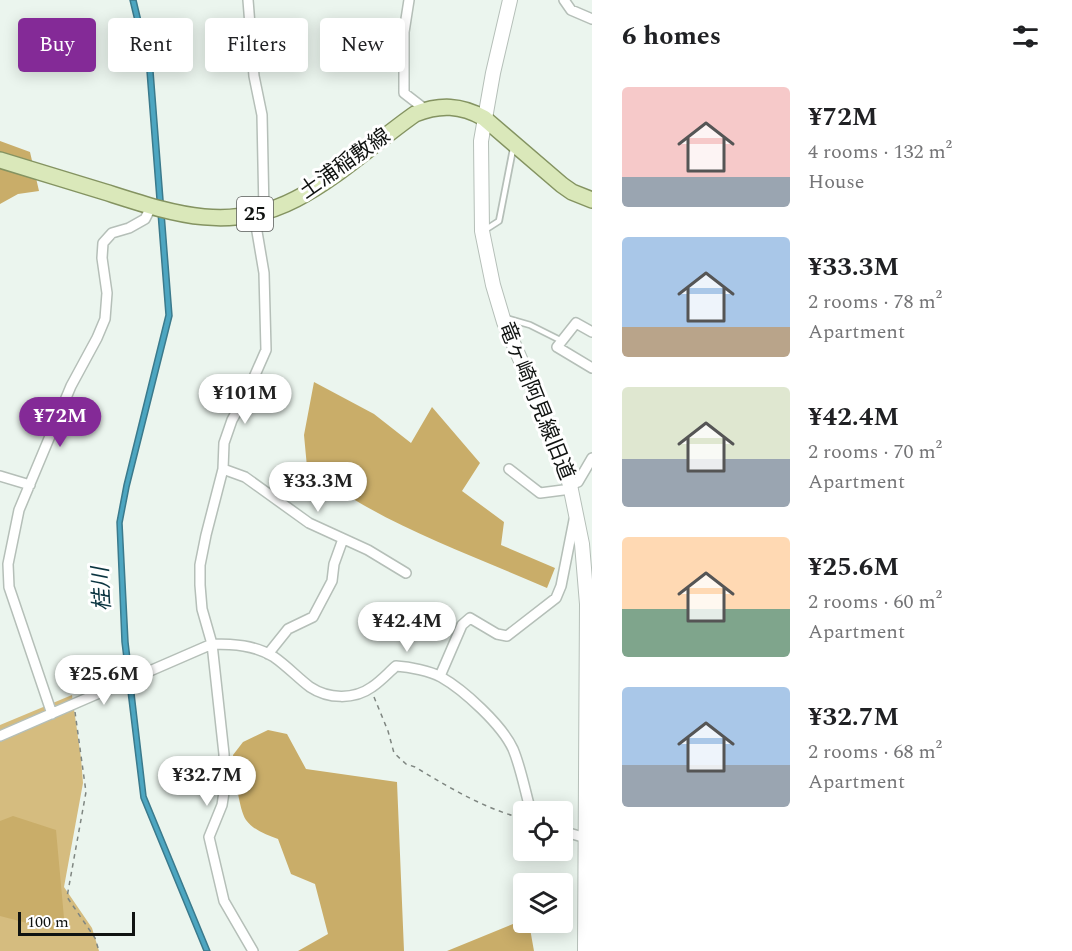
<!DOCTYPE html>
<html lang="en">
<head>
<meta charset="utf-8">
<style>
  :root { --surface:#fff; --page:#f6f6f6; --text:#202124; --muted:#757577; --accent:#842a97 }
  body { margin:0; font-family:Spectral,"Noto Sans JP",serif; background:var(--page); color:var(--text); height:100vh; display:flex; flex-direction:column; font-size:22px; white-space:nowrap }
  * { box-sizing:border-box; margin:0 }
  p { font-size:20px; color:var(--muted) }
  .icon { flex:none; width:33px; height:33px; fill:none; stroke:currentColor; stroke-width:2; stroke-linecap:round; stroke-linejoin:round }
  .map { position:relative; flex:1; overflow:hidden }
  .panel { display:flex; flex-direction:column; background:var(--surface); width:480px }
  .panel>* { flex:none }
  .top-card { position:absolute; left:18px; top:18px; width:483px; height:54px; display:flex; gap:12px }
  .controls { position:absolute; left:513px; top:801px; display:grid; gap:12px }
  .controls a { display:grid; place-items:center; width:60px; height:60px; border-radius:6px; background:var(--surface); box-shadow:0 3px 15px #0003; font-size:30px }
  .scale { position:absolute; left:18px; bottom:15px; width:117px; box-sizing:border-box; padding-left:6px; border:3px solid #101311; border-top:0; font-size:16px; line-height:21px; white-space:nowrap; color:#101311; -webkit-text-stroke:4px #fff; paint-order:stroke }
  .price { position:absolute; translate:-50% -51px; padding:0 14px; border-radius:21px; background:#fff; color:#222; font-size:20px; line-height:39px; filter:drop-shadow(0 2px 3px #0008) }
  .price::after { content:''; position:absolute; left:50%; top:36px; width:18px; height:14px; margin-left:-9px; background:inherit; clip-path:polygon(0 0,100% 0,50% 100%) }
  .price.active { background:var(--accent); color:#fff }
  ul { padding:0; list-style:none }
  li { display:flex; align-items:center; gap:18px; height:150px; padding:0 30px }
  li span { display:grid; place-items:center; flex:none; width:168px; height:120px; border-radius:6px; color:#555 }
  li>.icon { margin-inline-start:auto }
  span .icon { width:72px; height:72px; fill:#fffc; stroke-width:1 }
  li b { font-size:26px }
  h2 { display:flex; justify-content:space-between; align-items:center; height:72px; padding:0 30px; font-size:26px }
  .tag { padding:0 21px; border-radius:6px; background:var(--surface); box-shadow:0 3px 15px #0003; font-size:21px; line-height:54px }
  .tag.active { background:var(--accent); color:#fff }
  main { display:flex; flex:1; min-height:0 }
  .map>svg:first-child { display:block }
  .green { fill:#d5bc7f }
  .forest { fill:#c9ad69 }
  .water { fill:#4da6c1; stroke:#3b7a8c; stroke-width:1.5 }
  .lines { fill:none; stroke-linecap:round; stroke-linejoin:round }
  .lane-casing { stroke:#b5bfb8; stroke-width:8 }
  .street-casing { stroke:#b5bfb8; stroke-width:12 }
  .secondary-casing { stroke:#b5bfb8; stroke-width:16 }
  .primary-casing { stroke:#849361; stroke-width:18 }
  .path { stroke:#7f8681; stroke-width:1.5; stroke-dasharray:4.5 4.5; stroke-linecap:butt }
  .lane { stroke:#fff; stroke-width:4.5 }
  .street { stroke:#fff; stroke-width:9 }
  .secondary { stroke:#fff; stroke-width:14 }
  .primary { stroke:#dae8ba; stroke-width:15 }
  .labels { text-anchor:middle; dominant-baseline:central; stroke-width:6; stroke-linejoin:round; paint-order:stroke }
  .shield { fill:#fff; stroke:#585a58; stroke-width:1.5 }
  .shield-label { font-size:20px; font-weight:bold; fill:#101311 }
  .street-label { font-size:21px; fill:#101311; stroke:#fff }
  .water-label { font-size:22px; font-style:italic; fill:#0b3541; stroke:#fff }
</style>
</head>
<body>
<main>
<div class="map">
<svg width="592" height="951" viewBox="0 0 592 951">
  <rect width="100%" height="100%" fill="#ebf5ee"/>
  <!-- green -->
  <path class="green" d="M72,695L81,758L83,783L64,887L92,928L99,951H0V725Z"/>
  <!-- forest -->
  <path class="forest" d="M0,141L30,152L39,191L18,194L0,204Z
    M314,382L374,414L411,443L432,407L480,463L462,491L504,522L501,545L555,568L547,588C465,552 377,523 307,467L304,435Z
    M268,730L287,734L306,769L397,782L404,951H298L328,934L315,884L291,874L278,839C267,835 253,830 246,820C238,807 235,771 233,755L243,742Z
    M13,816L56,830L64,918L54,930L0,916V821Z
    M523,920L524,922L529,923L534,951H447Z"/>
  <!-- water -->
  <path class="water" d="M130,0H136L153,71L172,316L129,487L122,523L128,642L146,796L210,951H204L141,798L122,642L117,522L124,485L166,315L147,71Z"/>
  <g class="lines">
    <defs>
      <path id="lane" d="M485,230L499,221L513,149
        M506,318L530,325L562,341"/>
      <path id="street" d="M248,0L254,76L262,115L264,212
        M409,0L404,32V93L426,110
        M564,0L571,10L592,19
        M592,332L576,323L557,347L592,368
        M223,469L245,477L309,523L368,550L406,573
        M509,469L540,493L571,489
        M0,476L30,485
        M570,485L578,482L592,458
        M268,654L288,629L313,617L332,581L334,564L343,539
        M440,676L462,625L470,618L497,634L507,636L556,598L561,586L574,520
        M52,714L9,587L8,564L19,510L71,386L97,338L105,319L107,293L102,258L103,243L112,233L129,228L145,219L151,207
        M0,736L212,644C233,644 255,645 274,657C287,666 298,678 310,687C328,699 354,700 372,687C381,681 388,673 396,666C410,667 430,671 441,677C464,690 502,725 513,749C521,768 525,791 531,812
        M562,831L586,838
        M253,951L224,901L209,837L222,805L225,786L224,754L212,644L202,609L200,585V565L206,535L223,469L224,443L232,420L248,391L266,350L264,273L254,214"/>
      <path id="secondary" d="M510,0L493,73L481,141L482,231L493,285L504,322L557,444L570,485L582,544L587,604L585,951"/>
      <path id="primary" d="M0,160C35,171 70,181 105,192C171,213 229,234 296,199C339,177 375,142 415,114C440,104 461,105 484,118L562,185L572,192L592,200"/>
    </defs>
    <!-- lane casing -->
    <use href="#lane" class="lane-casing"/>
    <!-- street casing -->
    <use href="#street" class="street-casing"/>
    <!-- secondary casing -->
    <use href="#secondary" class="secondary-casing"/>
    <!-- primary casing -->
    <use href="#primary" class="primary-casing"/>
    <!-- path -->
    <path class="path" d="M374,697L388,731L394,753L406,764L415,767C450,788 483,808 524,819
      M75,712L86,792L67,897L95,938L99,951"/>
    <!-- lane -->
    <use href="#lane" class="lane"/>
    <!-- street -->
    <use href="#street" class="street"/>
    <!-- secondary -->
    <use href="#secondary" class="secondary"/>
    <!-- primary -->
    <use href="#primary" class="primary"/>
  </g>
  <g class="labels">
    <!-- shield labels -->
    <rect class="shield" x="237" y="197" width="36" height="34" rx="4.5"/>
    <g class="shield-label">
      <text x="255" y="214">25</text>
    </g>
    <!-- street labels -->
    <g class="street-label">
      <text transform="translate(345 164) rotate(-35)">土浦稲敷線</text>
      <text transform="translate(536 401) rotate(68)">竜ヶ崎阿見線旧道</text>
    </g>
    <!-- water labels -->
    <g class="water-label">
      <text transform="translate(102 589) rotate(-93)">桂川</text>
    </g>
  </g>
</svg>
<div class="controls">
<a><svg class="icon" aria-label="locate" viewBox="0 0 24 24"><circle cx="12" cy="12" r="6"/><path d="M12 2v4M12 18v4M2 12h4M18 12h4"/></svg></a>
<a><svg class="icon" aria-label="layers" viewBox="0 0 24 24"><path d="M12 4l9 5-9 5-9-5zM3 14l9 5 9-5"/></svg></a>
</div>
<div class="scale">100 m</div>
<b class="price" style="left:245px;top:425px">¥101M</b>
<b class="price active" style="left:60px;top:448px">¥72M</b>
<b class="price" style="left:318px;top:513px">¥33.3M</b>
<b class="price" style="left:407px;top:653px">¥42.4M</b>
<b class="price" style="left:104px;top:706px">¥25.6M</b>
<b class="price" style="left:207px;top:807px">¥32.7M</b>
<div class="top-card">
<a class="tag active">Buy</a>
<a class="tag">Rent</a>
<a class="tag">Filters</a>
<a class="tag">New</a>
</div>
</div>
<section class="panel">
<h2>6 homes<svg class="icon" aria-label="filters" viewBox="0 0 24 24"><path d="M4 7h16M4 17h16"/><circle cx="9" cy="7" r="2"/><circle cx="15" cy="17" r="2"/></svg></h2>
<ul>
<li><span style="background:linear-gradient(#f6c9c9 75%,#9aa5b1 0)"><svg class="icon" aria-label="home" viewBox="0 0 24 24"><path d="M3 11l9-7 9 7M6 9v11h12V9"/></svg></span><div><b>¥72M</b><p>4 rooms · 132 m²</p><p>House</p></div></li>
<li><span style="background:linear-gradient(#a9c7e8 75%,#b9a48a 0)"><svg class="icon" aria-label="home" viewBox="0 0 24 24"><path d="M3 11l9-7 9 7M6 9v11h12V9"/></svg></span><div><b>¥33.3M</b><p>2 rooms · 78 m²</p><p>Apartment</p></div></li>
<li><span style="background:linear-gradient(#dfe7d0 60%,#9aa5b1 0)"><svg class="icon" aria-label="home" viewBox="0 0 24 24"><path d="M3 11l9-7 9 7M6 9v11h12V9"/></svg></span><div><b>¥42.4M</b><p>2 rooms · 70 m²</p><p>Apartment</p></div></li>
<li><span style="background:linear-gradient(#ffd9b3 60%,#7fa58c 0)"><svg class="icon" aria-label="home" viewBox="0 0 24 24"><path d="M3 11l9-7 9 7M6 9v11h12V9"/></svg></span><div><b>¥25.6M</b><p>2 rooms · 60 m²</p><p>Apartment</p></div></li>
<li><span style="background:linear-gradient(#a9c7e8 65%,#9aa5b1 0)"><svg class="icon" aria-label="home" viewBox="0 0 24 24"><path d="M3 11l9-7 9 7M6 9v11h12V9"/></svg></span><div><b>¥32.7M</b><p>2 rooms · 68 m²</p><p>Apartment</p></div></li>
</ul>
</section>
</main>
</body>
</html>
